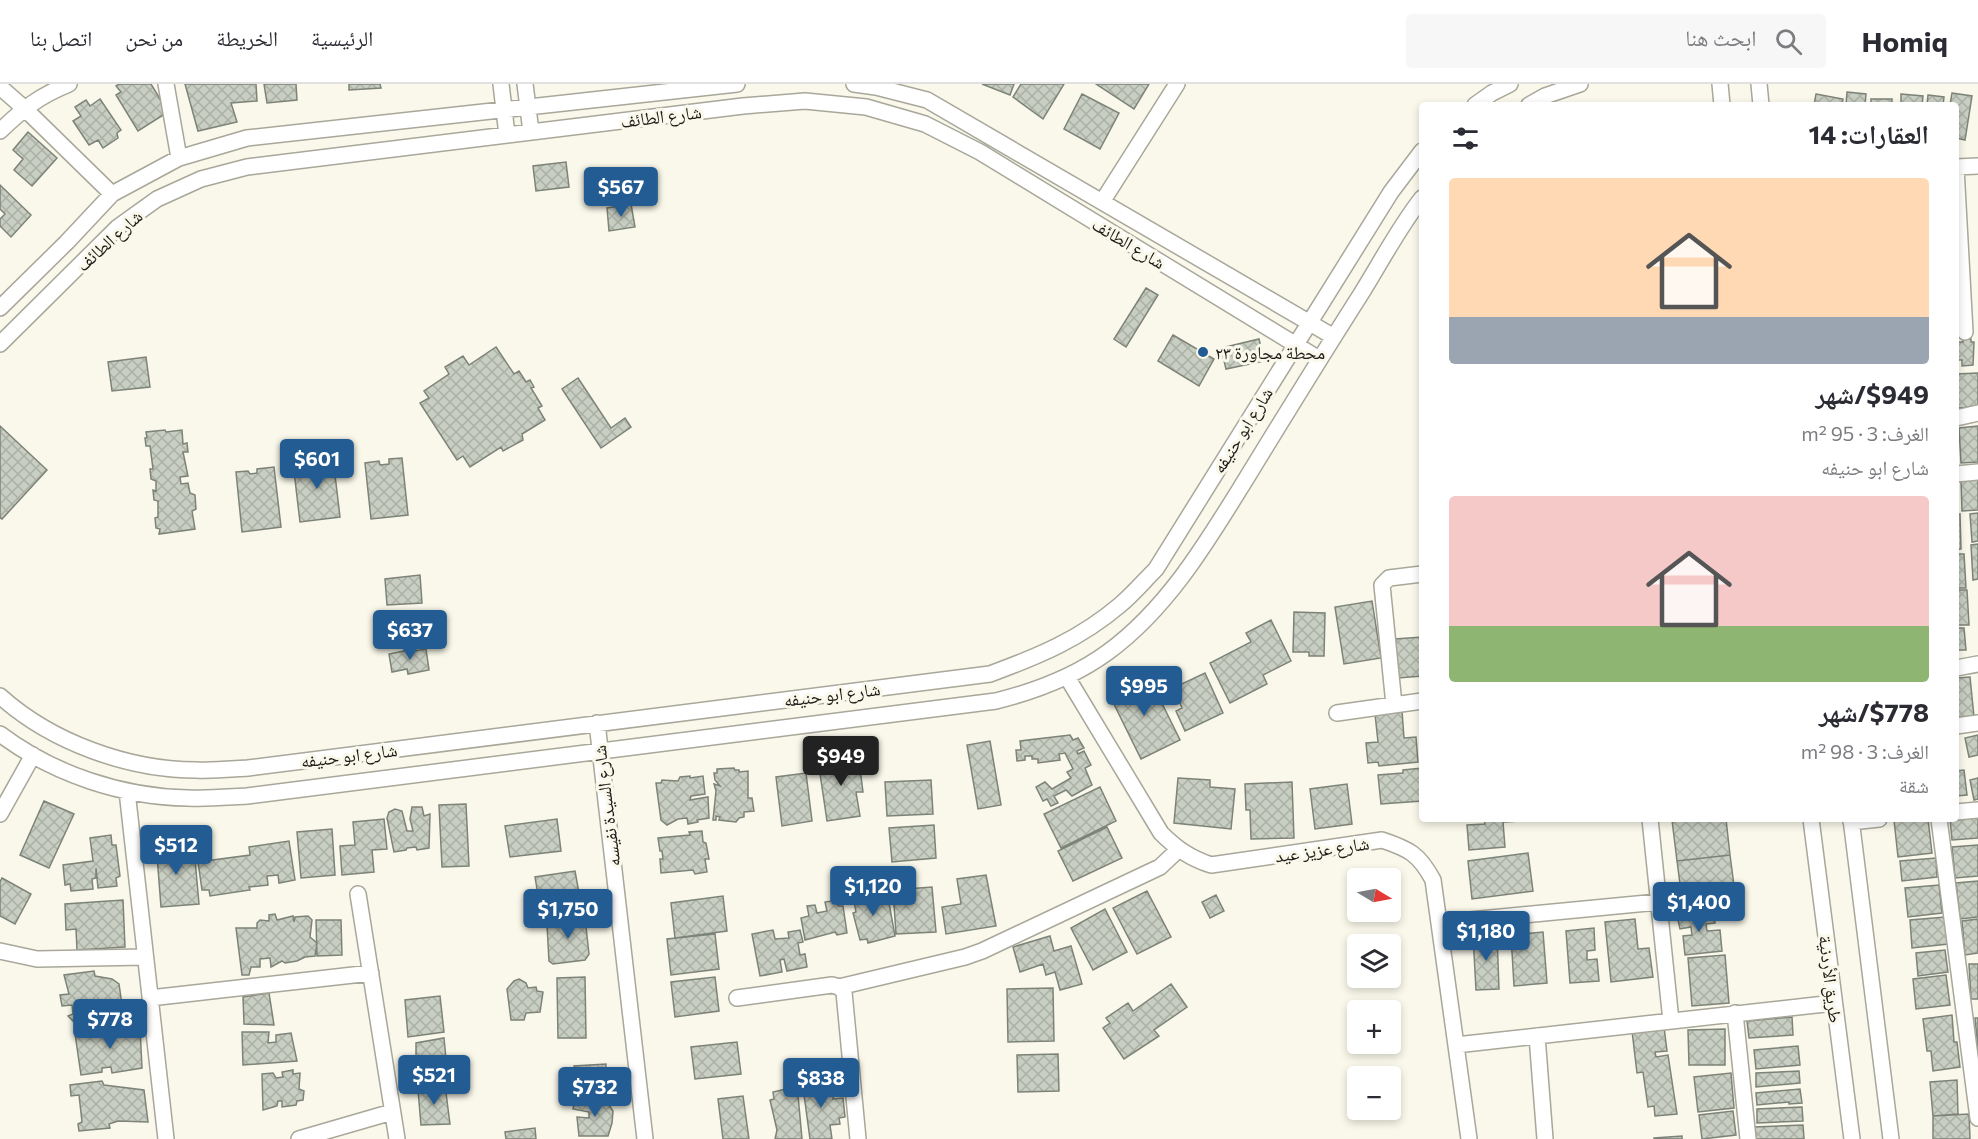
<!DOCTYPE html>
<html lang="ar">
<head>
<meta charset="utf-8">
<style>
  :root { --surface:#fff; --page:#f7f7f7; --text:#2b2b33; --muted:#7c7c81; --line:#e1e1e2; --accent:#235c93 }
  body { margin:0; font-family:Commissioner,"Noto Naskh Arabic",sans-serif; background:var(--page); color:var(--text); direction:rtl; height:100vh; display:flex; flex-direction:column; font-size:22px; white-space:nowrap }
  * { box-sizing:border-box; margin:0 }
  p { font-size:20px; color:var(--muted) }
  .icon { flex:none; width:33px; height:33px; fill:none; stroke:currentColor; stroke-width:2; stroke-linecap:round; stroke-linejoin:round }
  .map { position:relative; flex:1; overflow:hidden; direction:ltr }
  .sheet { position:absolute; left:1419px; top:18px; width:540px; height:720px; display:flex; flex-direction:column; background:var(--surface); border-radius:6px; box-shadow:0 3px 9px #0003; direction:rtl }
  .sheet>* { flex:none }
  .needle { width:39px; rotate:100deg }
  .fabs { position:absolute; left:1347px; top:784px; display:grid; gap:12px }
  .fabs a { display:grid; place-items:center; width:54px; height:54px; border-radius:6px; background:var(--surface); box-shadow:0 3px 9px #0003; font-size:30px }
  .price { position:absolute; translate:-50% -51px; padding:0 14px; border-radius:6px; background:var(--accent); color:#fff; font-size:20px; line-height:39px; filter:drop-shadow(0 2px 3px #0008) }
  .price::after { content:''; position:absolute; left:50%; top:36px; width:18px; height:14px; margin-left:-9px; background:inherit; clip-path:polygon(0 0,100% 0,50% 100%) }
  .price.active { background:#222; color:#fff }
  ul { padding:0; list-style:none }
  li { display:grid; align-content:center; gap:12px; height:318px; padding:0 30px }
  li span { display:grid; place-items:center; height:186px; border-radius:6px; color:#555 }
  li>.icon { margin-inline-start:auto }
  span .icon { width:108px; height:108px; fill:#fffc; stroke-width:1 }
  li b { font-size:26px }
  h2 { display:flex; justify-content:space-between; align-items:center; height:72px; padding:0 30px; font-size:26px }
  header { display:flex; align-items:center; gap:36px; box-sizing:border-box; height:84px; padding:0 30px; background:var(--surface); border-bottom:2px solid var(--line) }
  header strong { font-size:28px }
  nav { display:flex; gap:33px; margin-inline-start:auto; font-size:21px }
  .search { width:420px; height:54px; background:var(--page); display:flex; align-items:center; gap:15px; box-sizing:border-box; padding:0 21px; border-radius:6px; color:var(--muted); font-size:22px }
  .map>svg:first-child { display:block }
  .building { fill:url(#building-cross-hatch); stroke:#7d8378; stroke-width:1.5 }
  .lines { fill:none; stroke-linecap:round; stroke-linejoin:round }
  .minor-casing { stroke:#a8a79a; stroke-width:18 }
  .minor { stroke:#fff; stroke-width:15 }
  .poi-dot { fill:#235c93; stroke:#f9f8ea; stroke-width:2 }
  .labels { text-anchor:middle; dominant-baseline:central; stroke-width:6; stroke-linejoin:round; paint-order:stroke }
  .street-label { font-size:18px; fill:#1c1b17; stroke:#f9f8ea }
  .poi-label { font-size:18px; fill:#1c1b17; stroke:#f9f8ea; text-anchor:start }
</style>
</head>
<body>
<header>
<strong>Homiq</strong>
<div class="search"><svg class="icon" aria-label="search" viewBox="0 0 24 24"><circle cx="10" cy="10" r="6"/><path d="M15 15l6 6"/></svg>ابحث هنا</div>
<nav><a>الرئيسية</a><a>الخريطة</a><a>من نحن</a><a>اتصل بنا</a></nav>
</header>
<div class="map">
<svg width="1978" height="1055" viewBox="0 0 1978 1055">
  <defs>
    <pattern id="building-cross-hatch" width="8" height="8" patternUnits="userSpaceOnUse" patternTransform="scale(1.5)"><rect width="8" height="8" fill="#c8cec2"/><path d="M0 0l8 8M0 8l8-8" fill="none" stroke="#abb0a6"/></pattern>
  </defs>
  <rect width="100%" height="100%" fill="#f9f8ea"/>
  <!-- building -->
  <path class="building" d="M119,0H151L168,28L138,47L116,11L121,8L116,2Z
    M185,0H256L257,17L231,19L237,38L198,47Z
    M264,0H296L297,16L267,19Z
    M349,0H380L381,4L349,6Z
    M982,0H1014L1010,11Z
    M1021,0H1064L1043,35L1013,13Z
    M1096,0H1149L1134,25Z
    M1847,8L1866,10L1865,21H1846Z
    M1952,9L1972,12L1965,56L1956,54V21H1950Z
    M1082,10L1119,29L1100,65L1064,45Z
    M1816,10L1843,15L1842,21H1814Z
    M1901,10L1923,12L1922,21H1901Z
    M1928,11L1944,13L1943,21H1927Z
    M100,15L121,46L117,49L118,54L103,64L98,56L89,61L73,37L81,32L75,23L86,16L90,22Z
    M1871,15H1892V21H1871Z
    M28,48L57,74L32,102L14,86L23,75L13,66Z
    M566,78L569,103L536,107L533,82Z
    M0,101L31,131L11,153L0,142V135L5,130L0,125Z
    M631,120L635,143L609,147L607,124Z
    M1146,204L1158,211L1126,263L1114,255Z
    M1173,251L1214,275L1199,302L1158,277Z
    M1259,255L1264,277L1226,285L1221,264Z
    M1963,255H1971V258H1974L1973,281L1962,282V276H1956V258H1963Z
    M496,263L514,290L519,287L526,298L530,296L534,303L531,304L542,322L538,324L545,336L522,350L523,356L503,367L501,363L470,383L463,372L457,376L420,319L429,314L424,307L449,290L445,283L463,272L469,281Z
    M146,273L150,303L112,307L108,278Z
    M1978,289V323L1956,324V290Z
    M578,294L611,344L625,334L631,343L601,364L562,305Z
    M0,342L47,386L2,435L0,434Z
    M1978,342V378L1961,379L1959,344Z
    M165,346L166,348L182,346L183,360L187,359L188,368H183L188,392L180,393L181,400L188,399L190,409L195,411L196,425L192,427L195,445L159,450L160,445L156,444L155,434L158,433V417L154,416L153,406L156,407V397L151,395L150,385H153L150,362H146L145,354H147L146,348Z
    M333,374L340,433L300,438L293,379L308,377L311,380H318L319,376Z
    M402,374L408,431L371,435L365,379L379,377L380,381L389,380V375Z
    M274,383L281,443L242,448L236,388L248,387L250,390L257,389V385Z
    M1978,395V426L1962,427L1961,396Z
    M1978,429V457L1972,458L1970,430Z
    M1960,430L1961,465L1956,466V431Z
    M1978,460V495L1973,496L1971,461Z
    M1956,470H1964L1966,504H1956Z
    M420,491L422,519L387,521L385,495Z
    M1956,506H1967L1969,541H1956Z
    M1372,517L1381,574L1344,580L1335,523Z
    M1294,528L1325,529L1324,572H1309V568H1293Z
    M1271,536L1291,577L1263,591L1267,600L1230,619L1210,579L1251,558L1246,549Z
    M1956,544H1964L1966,566H1956Z
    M1422,553V592L1398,594L1395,555Z
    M413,565L414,567L426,565L429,586L408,590L407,585L392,588L389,570Z
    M1205,589L1223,629L1185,647L1176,627L1182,624L1173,604Z
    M1148,591L1180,656L1141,675L1109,610Z
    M1970,593L1974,633L1956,636V594Z
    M1402,627L1404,654L1416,653L1418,678L1379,682L1378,678L1368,679L1366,659L1378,658L1375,630Z
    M1070,651L1073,656L1078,654L1084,664L1077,667L1078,670L1084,667L1091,681L1085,684L1092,701L1072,712L1066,706L1054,712L1058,719L1051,722L1047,715L1043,717L1036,703L1045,698L1052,705L1071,694L1067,688L1073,685L1065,669L1059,670L1060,676L1038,679V675H1032V672H1025V676L1017,677L1016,666H1021L1020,657Z
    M1978,651V671L1969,673L1965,654Z
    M990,657L1001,721L978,725L967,661Z
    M858,669L863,708H856L860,732L827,737L818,676L837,673L838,677L847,676L846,671Z
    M734,684L735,686H739V688L748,687V714H752L754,727L744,728V733L739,734L736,738L719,736L720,733L716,732V736H713L716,707L714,700L720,702L715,696L714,689H717V685Z
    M1422,684V717L1381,720L1378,691L1403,689V686Z
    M1964,686L1967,711L1956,712V687Z
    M806,689L812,737L782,742L776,693Z
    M690,692V694L703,692L705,710L691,712L690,716L708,713L709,734L697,736L698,738L688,740L687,734L678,735L667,741L661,736L656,699H661L662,696L678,697L680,693Z
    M1178,694L1210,696V703L1235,705L1231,745L1174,739Z
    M1978,694V715L1974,716L1970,696Z
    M931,696L933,730L887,732L885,698Z
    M1292,698L1294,754L1251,755L1250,726H1246L1245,700Z
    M1347,700L1352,740L1315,745L1310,705Z
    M1100,703L1116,737L1061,764L1044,730Z
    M44,717L74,730L49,784L20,771Z
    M466,720L469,782L442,783L439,721Z
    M412,723H422L424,732L430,730L429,764L417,766L416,763L407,764L406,766L394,768L387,734L389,728L395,725L402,727L407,747H413L410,735Z
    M1978,728V754L1952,756L1950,735Z
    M384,735L387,765L372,766L374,788L342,791L340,762L355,761L353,738Z
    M557,735L561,767L510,773L505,742Z
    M1484,735H1520V737L1503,738L1505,763L1469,766L1467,741L1485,740Z
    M1726,735L1730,771L1677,777L1672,736Z
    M1908,735H1928L1932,769L1898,773L1894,736Z
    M934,741L936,774L892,778L889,744Z
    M1107,743L1122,774L1073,797L1058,767Z
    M332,745L335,791L301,794L297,748Z
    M702,747L703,758L706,759L709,775H705L707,788L695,790L693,786L661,789L660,775H663L662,767H660L658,754L690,751L689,748Z
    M111,751L112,761H116L120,792L116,794L117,802L98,804L96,784V794L92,795L93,805L71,807L70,800L65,801L63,781L93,777L90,754Z
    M180,757L181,776L195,775L199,820L161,823L156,759Z
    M289,757L295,796L279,799L278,791L267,792L268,801L249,803L250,806L210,812L209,806H202L198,778L250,771L249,763Z
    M1978,761V792L1955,794L1952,763Z
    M1528,769L1533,807L1472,815L1468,777Z
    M1730,771L1735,809L1682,815L1677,777Z
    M1936,774L1937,793L1902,797L1900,777Z
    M575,787L579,809L584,808L586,823L541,829L535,793Z
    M986,791L996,842L946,850L942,823L961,820L957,795Z
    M2,794L31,810L15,840L0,832V798Z
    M1978,797V833L1960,835L1956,799Z
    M1939,801L1942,829L1908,833L1905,804Z
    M932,803L936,848L896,850L893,806Z
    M866,807L867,811L887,808L895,852L868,859L867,855L860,856L853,829L856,828L853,812H857V809Z
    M1147,807L1171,853L1137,870L1113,824Z
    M1216,811L1224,827L1210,834L1202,818Z
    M723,812L727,847L675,854L671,819Z
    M123,816L125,863L77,866L76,845L66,846L65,820Z
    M837,816L838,822H843L847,849L837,851L835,848L805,856L801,834L809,832L807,822L815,821L817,829L827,827L825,818Z
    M1700,824L1701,833L1714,831L1715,839L1706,840L1707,847L1720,846L1722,867L1685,871L1683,852L1692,851L1691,843L1680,845L1678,836L1682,834L1681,826Z
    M1105,825L1127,868L1093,886L1071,844Z
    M275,830L277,836L293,832L294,838L295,833L308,832L312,836L310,853L317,859L315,872L305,873L297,877L285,879L282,877L271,883L270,874L260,875V883H251L249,891H242L236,844H257V839L260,836L269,837V831Z
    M579,831L585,834L589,870L585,876L553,880L549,877L547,841L554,840V836Z
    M1945,833L1948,860L1912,864L1910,836Z
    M1635,835L1638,865L1649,864L1653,893L1611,898L1605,838Z
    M1978,835V869L1965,871L1962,837Z
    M316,836H341L342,871L317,872Z
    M1594,844L1595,866L1587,867V876L1597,875L1599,897L1570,899L1566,847Z
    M773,846L775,855L789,854L788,848L800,846L803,858L798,859L800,871L805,870L807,883L787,887L784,875L780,876L782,888L760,892L752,850Z
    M1543,848L1547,899L1514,902L1511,851Z
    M715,850L719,885L671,891L667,855Z
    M1497,850L1499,905L1476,906L1473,851Z
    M1050,852L1054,867L1071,862L1082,900L1060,906L1055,888L1046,891L1043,880L1020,888L1013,863Z
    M1945,866L1948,888L1918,892L1916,869Z
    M1725,871L1729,919L1692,922L1688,874Z
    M1969,880H1978V915H1971Z
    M94,887L95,892L112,895L119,900L124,935H118L116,942L81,945L68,932L73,930L72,921L62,922L60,911L69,910L64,891Z
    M1946,891L1950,921L1916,925L1913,895Z
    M585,893L586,954H558L557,894Z
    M715,893L719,927L675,933L671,898Z
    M519,895L526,899L528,904L536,903L537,907L543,908L540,928L526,929L524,936H511L507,905L514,897Z
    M1171,900L1187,923L1154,946L1159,952L1124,975L1103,944L1110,939L1106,934L1128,919L1133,927Z
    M1053,904L1054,957L1008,958L1007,905Z
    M269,909L274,941L244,940L243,913Z
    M440,912L444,948L408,953L405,916Z
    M1952,931L1954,958H1957L1960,983L1933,987L1931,967H1927L1923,935Z
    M1792,933L1793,951L1749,954L1747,937Z
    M1975,934H1978V965Z
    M1664,943L1667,967L1655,968L1656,973L1668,971L1677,1030L1655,1032L1654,1022L1648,1023L1643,988L1637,989L1632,947Z
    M105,944H140L142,984L112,989L111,983L102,984V988L81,991L75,950L97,947L98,951L105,950Z
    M1725,945V981H1689L1688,946Z
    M242,948H269L268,959L276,958V951L291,949L297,977L243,981Z
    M444,954L448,996L416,998V959Z
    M737,958L741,990L695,995L691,963Z
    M1798,962L1800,981L1756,985L1754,966Z
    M1058,970L1059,1007L1018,1008L1017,971Z
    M606,980L605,990L611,991L609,1010L601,1008L577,1012V998L574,982Z
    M293,986V990L300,989L299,1005L304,1007L303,1016L297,1017L296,1021L282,1023V1017H278L277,1022L263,1026L262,990L273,989L276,994L283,993L282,988Z
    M1799,987L1800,999L1756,1003V989Z
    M1731,989L1734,1024L1698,1028L1694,993Z
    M822,993L824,1008L831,1005L834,1011L833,1015L843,1014L845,1033L839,1034L840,1040L830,1041L832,1055H810L802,996Z
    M1957,996L1958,1030L1933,1032L1930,998Z
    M102,997L104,1001L144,1006L148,1038L118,1037L109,1040L110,1044L79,1047L78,1040L82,1038L79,1011L71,1012L70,1001Z
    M445,1001L450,1040L421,1041L418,1006Z
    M790,1004V1008H794L793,1011H798L802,1055H775L777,1046L770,1016L774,1015L773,1008Z
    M1800,1005L1802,1019L1789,1020V1018L1757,1021L1756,1009Z
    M743,1012L749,1055H723L718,1015Z
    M604,1014L613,1027L612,1039L608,1052H579L577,1033L589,1034V1028L573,1025L575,1017Z
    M1802,1023L1803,1037L1757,1039V1025Z
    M1733,1027L1736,1051L1702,1055L1699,1031Z
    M1969,1030L1970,1055H1933V1032Z
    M1803,1041L1804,1055H1755L1754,1043Z
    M535,1044L536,1055H506L505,1048Z
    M1682,1052V1055H1654V1054Z"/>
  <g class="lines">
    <defs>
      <path id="minor" d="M166,0L179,74
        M501,0L507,51
        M525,0L531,48
        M854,0L876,3L927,16L1334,253
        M1720,0L1722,21
        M1759,0L1761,21
        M0,3L24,24L112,110
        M1475,21L1492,9L1510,0
        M1529,21L1545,12L1580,0
        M0,47C23,25 39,12 69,0
        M1956,83L1978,82
        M1956,84L1965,248
        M1102,118L1177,0
        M0,224L67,158L112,110L179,74L247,54L737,0
        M0,260L118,143L157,115L201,95L247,83L743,22L805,17L866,23L925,40L980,68L1319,275
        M1956,334L1978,329
        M1956,390L1978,388
        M1956,584L1978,580
        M1067,593L1161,749C1177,765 1190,774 1211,781L1382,756C1409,765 1419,770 1433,796L1469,1055
        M0,612C51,658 128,686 196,686C213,687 231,685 248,684L990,590C1039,572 1080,555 1120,521C1133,510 1144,497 1156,485L1391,108L1422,67
        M1394,621L1382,501L1389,494L1422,490
        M1337,629L1422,617
        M597,639L645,1055
        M1956,642L1978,639
        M0,650C53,690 122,713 188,714C208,715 228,713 247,712L996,617C1036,607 1074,593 1108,568C1168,524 1207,458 1246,395C1284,333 1322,271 1361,210C1381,178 1399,143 1422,114
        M127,707L166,1055
        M1956,728L1978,726
        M0,730L33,671
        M1650,735L1671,937
        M1811,735L1852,1055
        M1851,735L1891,1055
        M1939,735L1978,1034
        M1851,738L1879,735
        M358,810L397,1055
        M1439,839L1658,818
        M0,867L37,875L145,873
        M839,903L965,873L982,867L1160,783L1178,766
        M150,914L371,889
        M737,914L832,901L839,903L844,908L858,1055
        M1735,929L1748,1055
        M1537,952L1545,1055
        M1456,961L1834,919
        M299,1055L392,1028"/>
    </defs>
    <!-- minor casing -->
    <use href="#minor" class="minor-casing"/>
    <!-- minor -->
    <use href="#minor" class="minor"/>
  </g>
  <!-- markers -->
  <circle class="poi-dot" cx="1203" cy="268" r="6"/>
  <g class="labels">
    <!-- street labels -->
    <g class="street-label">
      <text transform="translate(661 32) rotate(-7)">شارع الطائف</text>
      <text transform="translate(109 156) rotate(-42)">شارع الطائف</text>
      <text transform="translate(1129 159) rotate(31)">شارع الطائف</text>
      <text transform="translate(1242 346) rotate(-58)">شارع ابو حنيفه</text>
      <text transform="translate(832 610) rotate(-7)">شارع ابو حنيفه</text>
      <text transform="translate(349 671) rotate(-7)">شارع ابو حنيفه</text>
      <text transform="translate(606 722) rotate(-97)">شارع السيدة نفيسه</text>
      <text transform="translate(1322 765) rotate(-8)">شارع عزيز عيد</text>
      <text transform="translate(1831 895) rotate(83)">طريق الأردنية</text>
    </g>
    <!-- poi labels -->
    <g class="poi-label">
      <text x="1215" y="268">محطة مجاورة ٢٣</text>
    </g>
  </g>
</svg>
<div class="fabs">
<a><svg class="needle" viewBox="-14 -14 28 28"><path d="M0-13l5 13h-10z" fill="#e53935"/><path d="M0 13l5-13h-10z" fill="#7c7c81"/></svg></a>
<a><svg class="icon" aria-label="layers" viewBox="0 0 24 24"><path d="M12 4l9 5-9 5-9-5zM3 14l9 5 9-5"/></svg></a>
<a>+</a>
<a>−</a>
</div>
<b class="price" style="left:621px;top:134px">$567</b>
<b class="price" style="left:317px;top:406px">$601</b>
<b class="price" style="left:410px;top:577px">$637</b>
<b class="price" style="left:1144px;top:633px">$995</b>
<b class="price active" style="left:841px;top:703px">$949</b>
<b class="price" style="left:176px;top:792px">$512</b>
<b class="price" style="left:873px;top:833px">$1,120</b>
<b class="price" style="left:1699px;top:849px">$1,400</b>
<b class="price" style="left:568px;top:856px">$1,750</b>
<b class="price" style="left:1486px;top:878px">$1,180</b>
<b class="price" style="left:110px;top:966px">$778</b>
<b class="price" style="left:434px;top:1022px">$521</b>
<b class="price" style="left:821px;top:1025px">$838</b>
<b class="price" style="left:595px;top:1034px">$732</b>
<section class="sheet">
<h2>العقارات: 14<svg class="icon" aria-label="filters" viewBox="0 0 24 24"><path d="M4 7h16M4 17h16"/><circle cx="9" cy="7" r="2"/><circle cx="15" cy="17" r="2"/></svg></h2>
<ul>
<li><span style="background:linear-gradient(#ffd9b3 75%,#9aa5b1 0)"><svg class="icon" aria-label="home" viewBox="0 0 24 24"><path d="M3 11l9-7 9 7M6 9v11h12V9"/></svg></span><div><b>$949/شهر</b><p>الغرف: 3 · 95 m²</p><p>شارع ابو حنيفه</p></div></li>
<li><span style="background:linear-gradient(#f6c9c9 70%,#8fb573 0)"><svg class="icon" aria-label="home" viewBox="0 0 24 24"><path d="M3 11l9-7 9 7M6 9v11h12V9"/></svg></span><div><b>$778/شهر</b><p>الغرف: 3 · 98 m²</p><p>شقة</p></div></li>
</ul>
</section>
</div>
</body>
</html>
